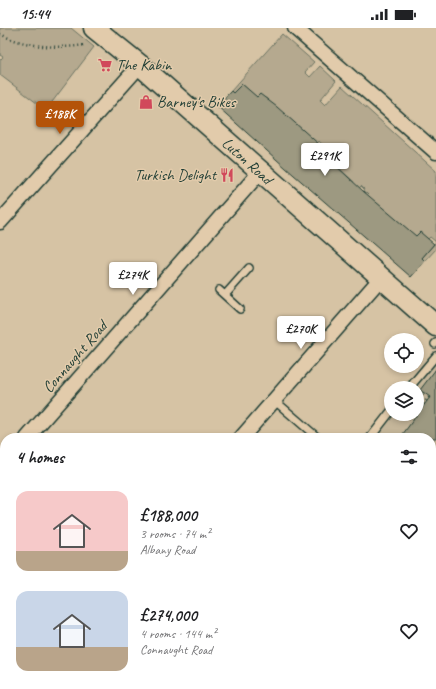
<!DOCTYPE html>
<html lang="en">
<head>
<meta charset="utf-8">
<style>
  :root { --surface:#fff; --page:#f6f6f6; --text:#202124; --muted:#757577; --accent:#b45309 }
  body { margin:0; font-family:Caveat,sans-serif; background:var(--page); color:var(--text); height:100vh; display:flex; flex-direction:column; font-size:15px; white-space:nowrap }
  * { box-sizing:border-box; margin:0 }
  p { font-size:13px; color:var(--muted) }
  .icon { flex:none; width:22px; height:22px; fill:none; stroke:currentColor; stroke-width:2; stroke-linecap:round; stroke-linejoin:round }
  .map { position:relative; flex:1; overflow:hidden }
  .side { position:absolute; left:0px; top:405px; width:436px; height:256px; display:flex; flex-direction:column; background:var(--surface); border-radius:16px 16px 0 0; box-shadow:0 2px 6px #0003 }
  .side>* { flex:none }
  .buttons { position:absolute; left:384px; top:305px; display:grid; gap:8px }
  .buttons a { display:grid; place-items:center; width:40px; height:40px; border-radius:50%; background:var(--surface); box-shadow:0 2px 6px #0003; font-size:20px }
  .price { position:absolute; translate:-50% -34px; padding:0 9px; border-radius:4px; background:#fff; color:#222; font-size:13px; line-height:26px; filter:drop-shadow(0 1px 2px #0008) }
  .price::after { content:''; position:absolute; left:50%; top:24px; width:12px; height:9px; margin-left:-6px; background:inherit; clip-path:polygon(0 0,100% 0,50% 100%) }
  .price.active { background:var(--accent); color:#fff }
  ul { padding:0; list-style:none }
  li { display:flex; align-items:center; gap:12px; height:100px; padding:0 16px }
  li span { display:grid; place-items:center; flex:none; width:112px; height:80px; border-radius:12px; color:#555 }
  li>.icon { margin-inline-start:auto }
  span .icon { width:48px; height:48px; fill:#fffc; stroke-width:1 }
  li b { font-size:17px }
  h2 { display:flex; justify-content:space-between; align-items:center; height:48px; padding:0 16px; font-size:17px }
  .status { display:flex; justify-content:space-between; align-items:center; height:28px; padding:0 20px; background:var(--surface); direction:ltr }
  .status svg { height:11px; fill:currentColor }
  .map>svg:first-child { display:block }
  .built { fill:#c5b69a }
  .green { fill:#b5a98f; stroke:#6a7362 }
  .building { fill:#9d9981; stroke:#1f3d34 }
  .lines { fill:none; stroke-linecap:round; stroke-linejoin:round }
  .lane-casing { stroke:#1f3d34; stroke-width:10 }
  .street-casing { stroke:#1f3d34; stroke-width:17 }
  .secondary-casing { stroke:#1f3d34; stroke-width:23 }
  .path { stroke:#1f3d34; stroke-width:2.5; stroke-dasharray:1 3; stroke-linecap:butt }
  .lane { stroke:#e2cbab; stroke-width:7 }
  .street { stroke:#e2cbab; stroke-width:14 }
  .secondary { stroke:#e2cbab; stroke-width:20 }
  .labels { text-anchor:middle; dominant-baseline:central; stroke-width:3; stroke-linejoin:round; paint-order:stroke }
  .poi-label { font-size:16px; fill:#1f3d34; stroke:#e2cbab; text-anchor:start }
  .street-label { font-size:16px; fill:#1f3d34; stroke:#e2cbab }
</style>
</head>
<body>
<div class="status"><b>15:44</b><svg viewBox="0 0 49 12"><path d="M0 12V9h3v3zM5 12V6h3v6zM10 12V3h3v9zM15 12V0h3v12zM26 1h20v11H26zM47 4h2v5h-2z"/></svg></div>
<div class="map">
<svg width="436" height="661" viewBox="0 0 436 661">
  <rect width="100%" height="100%" fill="#d6c3a4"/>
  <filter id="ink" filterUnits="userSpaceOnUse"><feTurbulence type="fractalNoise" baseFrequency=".025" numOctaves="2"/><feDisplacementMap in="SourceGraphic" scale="8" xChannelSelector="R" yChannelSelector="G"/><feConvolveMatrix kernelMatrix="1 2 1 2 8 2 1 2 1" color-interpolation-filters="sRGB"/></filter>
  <g filter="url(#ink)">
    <!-- built -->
    <path class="built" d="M436,321V494L431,501V410H367L391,378V386H417V360H405Z
      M190,656H320L316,661H186Z"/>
    <!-- green -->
    <path class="green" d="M0,0H71L94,19L46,82L0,47V32L3,29L0,27Z
      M282,6L314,34L305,44L310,49L320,38L336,53L320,72L325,77L342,58L436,143V221L425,233L422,230L436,214L430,209L421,218L377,175L373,180L356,171L364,161L361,158L358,162L346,163L354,154L339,140L329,150L311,133L324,118L319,113L311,122L264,81L270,74L266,70L253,74L254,67L242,56L233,65L231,63Z
      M354,656H381L377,661H352Z"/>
    <!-- building -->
    <path class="building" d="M242,56L257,69L260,66L277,79L330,126L329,128L335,133L333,135L363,163L416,208L420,204L434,216L422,230L425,233L411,249L286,140L217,78L231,63L233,65Z
      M436,341V410H400L430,369L420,362Z"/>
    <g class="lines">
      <defs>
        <path id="lane" d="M219,262L240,281
          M225,267L249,240
          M435,316L436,315
          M409,360L436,328
          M274,372L318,410
          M370,410L391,383"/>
        <path id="street" d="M295,0L436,124
          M0,194L140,37
          M27,410L260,144
          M241,410L381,250
          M0,441L5,435
          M431,522L436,516
          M431,623L436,626
          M22,661L26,656
          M330,661L334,656"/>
        <path id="secondary" d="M94,0L140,37L436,298"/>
      </defs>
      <!-- lane casing -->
      <use href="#lane" class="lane-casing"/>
      <!-- street casing -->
      <use href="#street" class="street-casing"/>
      <!-- secondary casing -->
      <use href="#secondary" class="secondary-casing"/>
      <!-- path -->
      <path class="path" d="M0,6C25,19 58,21 85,17
        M417,377L423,365L421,364
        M417,379L419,380L429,369
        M403,386L413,393"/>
      <!-- lane -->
      <use href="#lane" class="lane"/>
      <!-- street -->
      <use href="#street" class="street"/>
      <!-- secondary -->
      <use href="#secondary" class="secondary"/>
    </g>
  </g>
  <!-- icons -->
  <defs>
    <symbol id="supermarket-bare" viewBox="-9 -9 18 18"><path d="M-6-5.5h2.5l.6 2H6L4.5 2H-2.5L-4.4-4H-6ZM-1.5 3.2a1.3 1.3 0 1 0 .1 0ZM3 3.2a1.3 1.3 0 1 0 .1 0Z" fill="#d1495b" stroke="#e2cbab" stroke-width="2.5" paint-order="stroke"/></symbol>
    <symbol id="shop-bare" viewBox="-9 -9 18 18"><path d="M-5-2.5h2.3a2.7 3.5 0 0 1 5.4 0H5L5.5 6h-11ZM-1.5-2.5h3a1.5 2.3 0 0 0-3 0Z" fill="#d1495b" stroke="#e2cbab" stroke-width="2.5" paint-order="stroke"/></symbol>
    <symbol id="restaurant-bare" viewBox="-9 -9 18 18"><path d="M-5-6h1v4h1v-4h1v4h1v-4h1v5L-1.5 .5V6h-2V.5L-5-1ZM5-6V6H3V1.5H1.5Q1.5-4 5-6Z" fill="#d1495b" stroke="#e2cbab" stroke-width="2.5" paint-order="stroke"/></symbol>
  </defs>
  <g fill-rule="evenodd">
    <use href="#supermarket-bare" x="95" y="27" width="20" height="20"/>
    <use href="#shop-bare" x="136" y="64" width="20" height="20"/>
    <use href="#restaurant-bare" x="217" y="137" width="20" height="20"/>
  </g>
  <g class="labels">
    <!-- poi labels -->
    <g class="poi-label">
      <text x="116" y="37">The Kabin</text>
      <text x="157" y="74">Barney's Bikes</text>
      <text x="216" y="147" text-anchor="end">Turkish Delight</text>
    </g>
    <!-- street labels -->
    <g class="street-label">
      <text transform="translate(247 133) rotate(42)">Luton Road</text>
      <text transform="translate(75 329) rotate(-49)">Connaught Road</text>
    </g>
  </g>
</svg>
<div class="buttons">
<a><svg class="icon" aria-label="locate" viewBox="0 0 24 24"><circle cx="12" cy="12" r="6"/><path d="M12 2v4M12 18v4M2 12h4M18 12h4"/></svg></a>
<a><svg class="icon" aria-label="layers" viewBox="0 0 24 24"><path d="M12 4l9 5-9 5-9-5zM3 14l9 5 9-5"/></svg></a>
</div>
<b class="price active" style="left:60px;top:107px">£188K</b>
<b class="price" style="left:325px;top:149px">£291K</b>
<b class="price" style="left:133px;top:268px">£274K</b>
<b class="price" style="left:301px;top:322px">£270K</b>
<section class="side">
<h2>4 homes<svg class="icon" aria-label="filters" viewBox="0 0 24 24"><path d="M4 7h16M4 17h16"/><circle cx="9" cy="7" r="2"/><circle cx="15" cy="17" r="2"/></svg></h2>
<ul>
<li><span style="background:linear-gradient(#f6c9c9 75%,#b9a48a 0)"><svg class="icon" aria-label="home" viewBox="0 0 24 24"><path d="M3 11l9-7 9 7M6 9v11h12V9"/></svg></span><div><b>£188,000</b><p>3 rooms · 74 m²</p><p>Albany Road</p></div><svg class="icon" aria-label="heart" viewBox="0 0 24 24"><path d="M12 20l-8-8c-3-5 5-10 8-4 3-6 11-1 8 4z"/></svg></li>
<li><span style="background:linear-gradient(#c9d6e8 70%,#b9a48a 0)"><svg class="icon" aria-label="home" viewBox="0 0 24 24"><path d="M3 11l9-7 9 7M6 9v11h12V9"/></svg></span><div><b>£274,000</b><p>4 rooms · 144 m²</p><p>Connaught Road</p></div><svg class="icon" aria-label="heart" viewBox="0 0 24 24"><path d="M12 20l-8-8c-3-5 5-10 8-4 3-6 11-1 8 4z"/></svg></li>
</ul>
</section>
</div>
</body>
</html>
